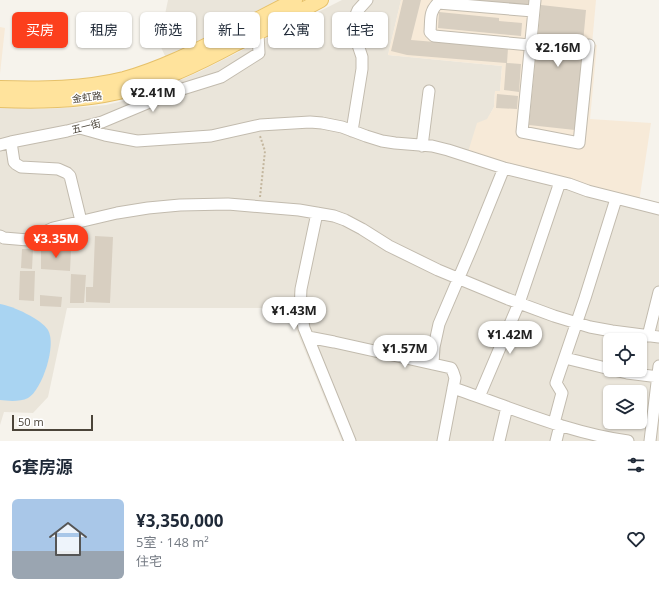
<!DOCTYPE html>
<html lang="zh">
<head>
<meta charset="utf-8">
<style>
  :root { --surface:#fff; --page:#f6f6f7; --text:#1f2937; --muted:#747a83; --line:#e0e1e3; --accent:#fc3f1d }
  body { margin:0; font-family:"Open Sans","Noto Sans SC",sans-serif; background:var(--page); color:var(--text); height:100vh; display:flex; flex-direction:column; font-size:15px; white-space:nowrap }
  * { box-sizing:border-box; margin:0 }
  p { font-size:13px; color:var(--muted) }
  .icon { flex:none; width:22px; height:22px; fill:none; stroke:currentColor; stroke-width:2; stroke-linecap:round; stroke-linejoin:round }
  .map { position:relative; height:441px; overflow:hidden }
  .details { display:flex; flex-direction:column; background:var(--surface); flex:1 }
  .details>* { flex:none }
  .top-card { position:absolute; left:12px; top:12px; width:400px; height:36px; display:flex; gap:8px }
  .buttons { position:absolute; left:603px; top:333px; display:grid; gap:8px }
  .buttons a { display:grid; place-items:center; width:44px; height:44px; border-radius:6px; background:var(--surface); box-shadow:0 1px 3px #0004; font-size:20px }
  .scale { position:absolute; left:12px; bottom:10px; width:81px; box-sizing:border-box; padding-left:4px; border:2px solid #4b4439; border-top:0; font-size:11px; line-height:14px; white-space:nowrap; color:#4b4439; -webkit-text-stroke:3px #fff; paint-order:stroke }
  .price { position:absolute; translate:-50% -34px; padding:0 9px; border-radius:14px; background:#fff; color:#222; font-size:13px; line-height:26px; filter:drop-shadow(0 1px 2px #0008) }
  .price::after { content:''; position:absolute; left:50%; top:24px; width:12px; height:9px; margin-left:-6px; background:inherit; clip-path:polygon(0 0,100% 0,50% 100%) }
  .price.selected { background:var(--accent); color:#fff }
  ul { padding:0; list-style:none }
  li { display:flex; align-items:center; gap:12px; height:100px; padding:0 12px }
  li+li { border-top:1px solid var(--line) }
  li span { display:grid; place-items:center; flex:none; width:112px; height:80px; border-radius:6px; color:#555 }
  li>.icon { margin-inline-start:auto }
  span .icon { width:48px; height:48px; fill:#fffc; stroke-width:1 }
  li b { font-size:17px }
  h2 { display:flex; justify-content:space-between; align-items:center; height:48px; padding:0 12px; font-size:17px }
  .pill { padding:0 14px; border-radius:6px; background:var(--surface); box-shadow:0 1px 3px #0004; font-size:14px; line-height:36px }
  .pill.selected { background:var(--accent); color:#fff }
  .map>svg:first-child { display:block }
  .residential { fill:#eae5da; fill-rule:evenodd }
  .commercial { fill:#f7ead8 }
  .water { fill:#a9d4f2 }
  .building { fill:#d8cfc1 }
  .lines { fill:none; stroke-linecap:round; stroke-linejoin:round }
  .minor-casing { stroke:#c2bbae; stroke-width:13 }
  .major-casing { stroke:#e6c16a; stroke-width:16 }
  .path { stroke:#c4b79f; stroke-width:2; stroke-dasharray:2 2; stroke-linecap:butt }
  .minor { stroke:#fff; stroke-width:11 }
  .major { stroke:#ffe39c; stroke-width:14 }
  .labels { text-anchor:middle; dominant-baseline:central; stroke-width:3; stroke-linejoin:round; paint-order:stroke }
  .street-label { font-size:10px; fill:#4b4439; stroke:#fff }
</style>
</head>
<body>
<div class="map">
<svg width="659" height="441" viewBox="0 0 659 441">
  <rect width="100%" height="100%" fill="#f6f3ec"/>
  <!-- residential -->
  <path class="residential" d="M168,0H278L166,58L159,43Z
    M342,0H401L388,55L502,66L500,91H495L494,107L467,158L659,212V441H342L296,329L293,308H67L48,397L33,413L4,412L0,425V107L40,109L84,107L106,105L136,98L151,93L201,71ZM610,340H640V370H610ZM610,392H640V422H610Z"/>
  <!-- commercial -->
  <path class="commercial" d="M401,0H596L592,44L597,45L590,119L651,123L639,202L605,193L570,178L499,161L468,152L477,123L487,119L494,107L495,91H500L502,66L388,55Z
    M0,27L5,28L0,74Z"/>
  <!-- water -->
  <path class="water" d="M0,304C13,306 41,319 48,330C57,345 42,390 28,398C20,402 8,401 0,400Z"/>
  <!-- building -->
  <path class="building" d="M403,0H421L411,40L508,48L507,63L521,64L519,92L504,90L506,63L407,55L391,51Z
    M478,0H532L531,5L478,1Z
    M541,5L586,10L575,130L529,125Z
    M439,12L499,18V21L522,23L521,36L438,28Z
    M497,94L518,96L517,109L496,108Z
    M95,236L113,237L110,303L86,302V287H93Z
    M41,248L71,250L70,271L41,269Z
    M22,249H33L32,269L21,268Z
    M20,271H35L34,301L19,300Z
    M71,274L86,275L84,303H70Z
    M40,295L62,297L61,307L40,306Z"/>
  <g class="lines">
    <defs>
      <path id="minor" d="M535,0L522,132L579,143L589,45
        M530,45L434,36L430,32C431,19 429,12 438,3L533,11
        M80,128L105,135L137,141L211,136L260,125L310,122L322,123L342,127L366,136L382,141L395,143L432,146L448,150L504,168L569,184L588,191L659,209
        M352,131L362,69V57L358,45L349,31L358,10L367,0
        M11,142L14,162L16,164L21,167L58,169L67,173L70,176L81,221
        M0,145L11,142L67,131L102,122L176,91L221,77L259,53L258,33
        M422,146L429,91
        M317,213L301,289C300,303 301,315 304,328L350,441
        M0,236L4,238L28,240L53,228L117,213L148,208L180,205L228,204L299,210L334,216L345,220L362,229L389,246L438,270L508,299L554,316L590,327L612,331L659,337
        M648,336L659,292
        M308,337L334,342L451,368L453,372L455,378L443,441
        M565,358L610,369
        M433,364L434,347L439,324L472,247L504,168
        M614,370L627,373L659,377
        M453,388C510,407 568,433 628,441
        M479,397L519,303L560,182
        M554,423L562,393L556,383L585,298L616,199
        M499,441L507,407
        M556,441L560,425
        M650,441L659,366"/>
      <path id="major" d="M0,88C41,89 84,89 124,79C160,69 192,53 225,36C248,24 272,12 295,0
        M0,100C42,102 85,101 127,90C165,80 200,63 235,44C264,30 293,15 321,0"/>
    </defs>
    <!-- minor casing -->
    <use href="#minor" class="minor-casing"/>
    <!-- major casing -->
    <use href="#major" class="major-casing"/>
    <!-- path -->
    <path class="path" d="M260,197L265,151L260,136"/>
    <!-- minor -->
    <use href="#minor" class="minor"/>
    <!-- major -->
    <use href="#major" class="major"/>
  </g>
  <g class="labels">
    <!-- street labels -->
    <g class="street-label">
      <text transform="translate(87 97) rotate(-7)">金虹路</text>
      <text transform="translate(86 126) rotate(-14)">五一街</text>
    </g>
  </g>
</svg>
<div class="buttons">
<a><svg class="icon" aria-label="locate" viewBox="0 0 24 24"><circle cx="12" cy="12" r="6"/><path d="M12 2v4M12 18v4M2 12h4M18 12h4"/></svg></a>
<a><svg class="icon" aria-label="layers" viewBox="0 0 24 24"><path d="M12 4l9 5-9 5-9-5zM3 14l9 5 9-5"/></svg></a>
</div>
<div class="scale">50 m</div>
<b class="price" style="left:558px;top:68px">¥2.16M</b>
<b class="price" style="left:153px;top:113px">¥2.41M</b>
<b class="price selected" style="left:56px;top:259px">¥3.35M</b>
<b class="price" style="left:294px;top:331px">¥1.43M</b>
<b class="price" style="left:510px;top:355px">¥1.42M</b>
<b class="price" style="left:405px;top:369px">¥1.57M</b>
<div class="top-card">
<a class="pill selected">买房</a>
<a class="pill">租房</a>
<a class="pill">筛选</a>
<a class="pill">新上</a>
<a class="pill">公寓</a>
<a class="pill">住宅</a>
</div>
</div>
<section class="details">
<h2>6套房源<svg class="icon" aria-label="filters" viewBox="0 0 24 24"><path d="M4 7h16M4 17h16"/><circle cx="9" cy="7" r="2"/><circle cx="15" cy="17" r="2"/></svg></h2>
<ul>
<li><span style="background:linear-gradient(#a9c7e8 65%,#9aa5b1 0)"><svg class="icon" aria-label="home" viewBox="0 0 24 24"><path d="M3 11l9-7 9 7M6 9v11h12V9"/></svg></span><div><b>¥3,350,000</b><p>5室 · 148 m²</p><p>住宅</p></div><svg class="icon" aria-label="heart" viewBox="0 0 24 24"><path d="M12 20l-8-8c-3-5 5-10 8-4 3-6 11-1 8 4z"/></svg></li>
</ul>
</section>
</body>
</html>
